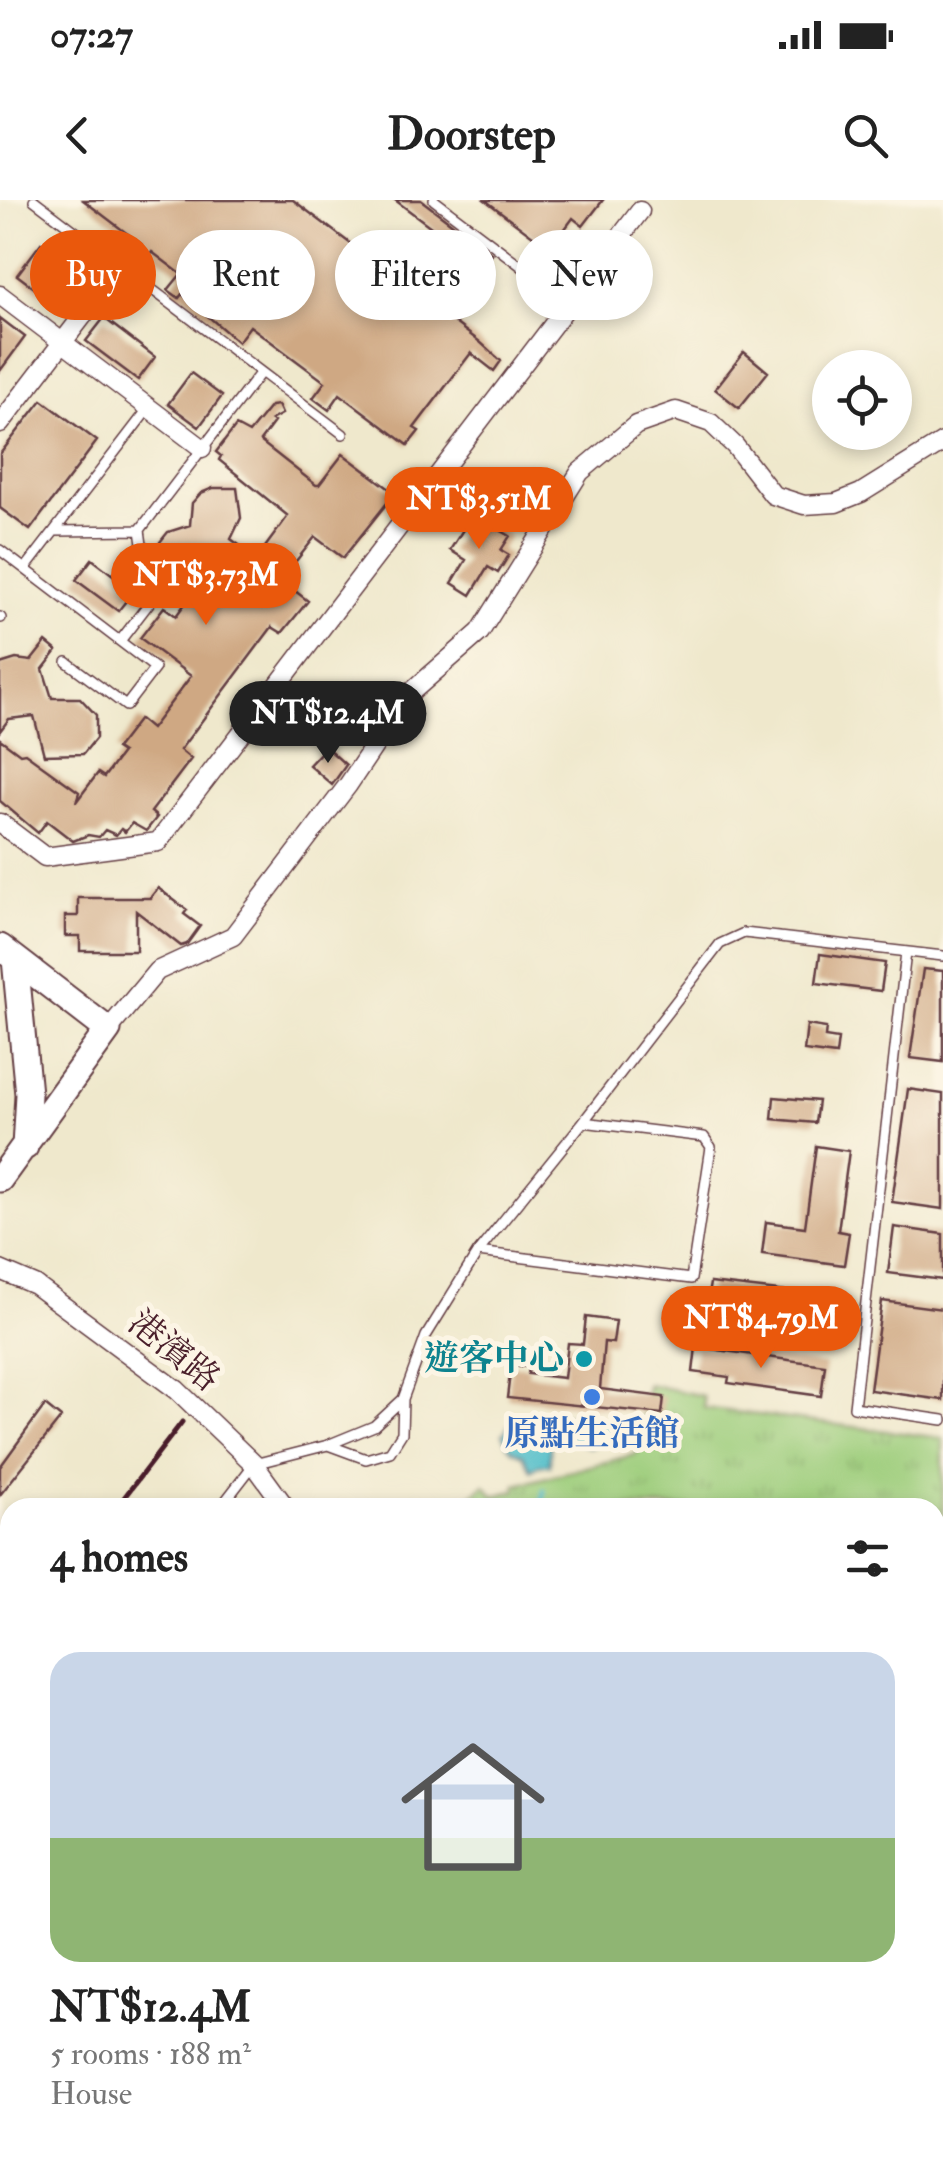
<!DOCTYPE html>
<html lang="en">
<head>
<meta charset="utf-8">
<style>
  :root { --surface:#fff; --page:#f6f6f6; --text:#222; --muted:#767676; --line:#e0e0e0; --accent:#ea580c }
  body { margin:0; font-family:"IM FELL Double Pica","Noto Serif TC",serif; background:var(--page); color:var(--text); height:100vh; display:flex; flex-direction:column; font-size:38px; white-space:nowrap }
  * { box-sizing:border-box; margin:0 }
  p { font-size:32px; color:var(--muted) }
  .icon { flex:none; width:55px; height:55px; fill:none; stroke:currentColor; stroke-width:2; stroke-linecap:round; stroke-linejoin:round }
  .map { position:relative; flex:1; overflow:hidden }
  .panel { position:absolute; left:0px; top:1298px; width:945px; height:672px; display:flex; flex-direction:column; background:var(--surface); border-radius:30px 30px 0 0; box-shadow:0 5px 15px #0003 }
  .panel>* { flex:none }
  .banner { position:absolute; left:30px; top:30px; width:885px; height:90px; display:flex; gap:20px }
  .buttons { position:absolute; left:812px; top:150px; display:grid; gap:20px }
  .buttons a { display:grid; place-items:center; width:100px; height:100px; border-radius:50%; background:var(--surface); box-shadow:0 5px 15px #0003; font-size:50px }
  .price { position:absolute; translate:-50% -85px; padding:0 22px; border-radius:35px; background:var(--accent); color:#fff; font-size:32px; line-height:65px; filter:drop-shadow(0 2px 5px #0008) }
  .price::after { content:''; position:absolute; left:50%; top:60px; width:30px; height:22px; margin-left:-15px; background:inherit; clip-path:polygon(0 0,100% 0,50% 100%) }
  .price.on { background:#222; color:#fff }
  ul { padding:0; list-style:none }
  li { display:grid; align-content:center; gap:20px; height:530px; padding:0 50px }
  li+li { border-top:2px solid var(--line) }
  li span { display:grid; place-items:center; height:310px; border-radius:30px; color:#555 }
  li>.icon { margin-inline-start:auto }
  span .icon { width:180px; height:180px; fill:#fffc; stroke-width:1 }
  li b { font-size:42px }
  h2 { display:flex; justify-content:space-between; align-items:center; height:120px; padding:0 50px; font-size:42px }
  .chip { padding:0 35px; border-radius:45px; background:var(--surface); box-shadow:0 5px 15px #0003; font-size:35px; line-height:90px }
  .chip.on { background:var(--accent); color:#fff }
  .status { display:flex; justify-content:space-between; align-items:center; height:70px; padding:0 50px; background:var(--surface); direction:ltr }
  .status svg { height:28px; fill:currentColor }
  header { display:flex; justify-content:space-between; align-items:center; height:130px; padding:0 50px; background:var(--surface); font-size:45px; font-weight:700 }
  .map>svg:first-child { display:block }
  .grass { fill:url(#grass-tufts); stroke:#747654; stroke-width:2.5 }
  .water { fill:url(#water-ripples); stroke:#4d6e7a; stroke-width:2.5 }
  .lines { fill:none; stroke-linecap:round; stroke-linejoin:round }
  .stream { stroke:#50bdc9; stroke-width:5 }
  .building { fill:#cfa883 }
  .lane-casing { stroke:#633d43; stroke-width:12 }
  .street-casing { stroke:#633d43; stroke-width:21 }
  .secondary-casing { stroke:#633d43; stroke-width:29 }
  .lane { stroke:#fff; stroke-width:9 }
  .street { stroke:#fff; stroke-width:18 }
  .secondary { stroke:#fff; stroke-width:25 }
  .rail { stroke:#4a1f2b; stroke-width:5 }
  .culture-dot { fill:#0f9aa8; stroke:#fcf5e5; stroke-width:4 }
  .shop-dot { fill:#3f7fe0; stroke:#fcf5e5; stroke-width:4 }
  .labels { text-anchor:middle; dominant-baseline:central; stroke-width:10; stroke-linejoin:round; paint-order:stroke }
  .street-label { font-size:35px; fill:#4a1f2b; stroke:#fcf5e5 }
  .culture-label { font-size:35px; font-weight:bold; fill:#0d838f; stroke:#fcf5e5; text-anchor:end }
  .shop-label { font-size:35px; font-weight:bold; fill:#366cbe; stroke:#fcf5e5 }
</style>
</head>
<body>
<div class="status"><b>07:27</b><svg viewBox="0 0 49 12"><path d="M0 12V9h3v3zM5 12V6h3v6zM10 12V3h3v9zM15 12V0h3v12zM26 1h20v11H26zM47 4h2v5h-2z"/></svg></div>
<header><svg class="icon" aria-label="back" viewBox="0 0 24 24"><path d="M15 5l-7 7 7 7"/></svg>Doorstep<svg class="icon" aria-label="search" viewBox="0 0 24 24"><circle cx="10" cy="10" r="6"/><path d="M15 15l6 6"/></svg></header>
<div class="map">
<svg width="943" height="1969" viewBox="0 0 943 1969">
  <defs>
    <pattern id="grass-tufts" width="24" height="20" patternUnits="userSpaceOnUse" patternTransform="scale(2.5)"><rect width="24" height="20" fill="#9dcd7c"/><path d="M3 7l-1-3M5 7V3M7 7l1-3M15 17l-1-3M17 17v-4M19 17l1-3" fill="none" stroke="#89b06b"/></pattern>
    <pattern id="water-ripples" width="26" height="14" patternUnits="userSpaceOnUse" patternTransform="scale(2.5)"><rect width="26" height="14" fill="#50bdc9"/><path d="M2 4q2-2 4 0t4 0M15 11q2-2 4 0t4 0" fill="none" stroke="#4499a3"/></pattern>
  </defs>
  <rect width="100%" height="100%" fill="#fcf5e5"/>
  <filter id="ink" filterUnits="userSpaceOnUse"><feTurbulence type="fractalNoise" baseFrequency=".01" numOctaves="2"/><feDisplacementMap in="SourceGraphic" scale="20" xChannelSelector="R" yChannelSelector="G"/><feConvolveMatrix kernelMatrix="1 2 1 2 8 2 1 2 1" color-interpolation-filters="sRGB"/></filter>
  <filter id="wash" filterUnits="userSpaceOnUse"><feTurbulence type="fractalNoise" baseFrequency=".0048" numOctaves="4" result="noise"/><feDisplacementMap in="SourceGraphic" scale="40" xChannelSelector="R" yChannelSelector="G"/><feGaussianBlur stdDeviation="2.25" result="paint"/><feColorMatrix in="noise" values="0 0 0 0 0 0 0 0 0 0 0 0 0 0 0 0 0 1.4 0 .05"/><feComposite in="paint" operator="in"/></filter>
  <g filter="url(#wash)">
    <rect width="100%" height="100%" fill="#efe8cc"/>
    <!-- grass -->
    <path class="grass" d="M647,1184L703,1196L704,1208L943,1238V1969H456L454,1960H935V1308L457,1307L485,1285L495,1296L516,1290V1285L637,1254Z"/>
    <!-- water -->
    <path class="water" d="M567,1215L587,1224L635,1219L640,1226L639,1236L624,1241L615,1235L590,1247C573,1243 566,1229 550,1245V1265H539L531,1270L523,1255C511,1250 507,1247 503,1234L510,1224C519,1224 527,1220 536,1219C550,1218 554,1228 567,1215Z
      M10,1690V1960H300L303,1969H0V1703Z"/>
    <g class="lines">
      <!-- stream -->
      <path class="stream" d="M542,1308L544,1290"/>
    </g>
    <g id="blocks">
      <!-- building -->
      <path class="building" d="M83,0H293L480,142L501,161L494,171L471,153L414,228L419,231L408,245L340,194L329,210L313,198L325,182L250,126L238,142L182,94L179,98L168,90L181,74L152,52L145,60L136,59L135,53L141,44Z
        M395,0H421L492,54L483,66Z
        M485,0H603L583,26L573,18L550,49Z
        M41,43L76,69L70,77L76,82L58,106L17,75Z
        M0,118L25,137L0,171Z
        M104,118L155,157L138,180L86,141Z
        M744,152L768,172L739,208L715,189Z
        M191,173L222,196L199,227L168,204Z
        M42,200L97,241L30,330L0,308V254Z
        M278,205L282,214L271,220L274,222L260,241L316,285H319L343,254L395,293L343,358L315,337L281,380L308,401L282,433L272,427L180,550L191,559L151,612L157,617L146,631L132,623L125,632L121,629L116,635L105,630L99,637L88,635L73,641L47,621L38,633L0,601V539L20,554L25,553L79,592L76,602L98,573L104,577L122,553L116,549L139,519L151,529L191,476L140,438L164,407L176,416L193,393L188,389L193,383L173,377L162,368L157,356L160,342L168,332L190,325L192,303L201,293L213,288H237L241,318L231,339L257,358L288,316L219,260L221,256L216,252L236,226L249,233L271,206Z
        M473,314L510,336L501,350L509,355L498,373L488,367L471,395L452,383L466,360L450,350Z
        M92,359L134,391L118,411L76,380Z
        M46,442L57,451L43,469L52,498H80L96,515V538L83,554L44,555L34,516L9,519L0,531V464L16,459L31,461Z
        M326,547L346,565L332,585L309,565Z
        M158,688L187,710L184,714L200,726L187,744L181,746L136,711V751H80V736H65V716H78V698H150Z
        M820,754L885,763L881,791L816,783Z
        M923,769L943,771V862L910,858Z
        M807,825L826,828L825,837L838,839L836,855L804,851Z
        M908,889L943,894V1009L892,1002Z
        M774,897L818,901L815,923L772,919Z
        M816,946L849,951L838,1031L849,1033L844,1065L762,1054L766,1022L805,1027Z
        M894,1027L943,1034V1080L888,1073Z
        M710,1083L840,1098L836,1125L706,1107Z
        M882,1101L943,1109V1200L870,1190Z
        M586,1117L616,1121L613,1143L604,1142L600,1189L664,1197L662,1214L507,1198L511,1165L529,1167L528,1174L564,1178L568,1143L583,1144Z
        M696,1147L825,1165L821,1196L728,1183L729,1177L693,1172Z
        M45,1205L61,1218L0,1295V1267Z"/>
    </g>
  </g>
  <g filter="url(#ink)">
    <use href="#blocks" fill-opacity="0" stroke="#633d43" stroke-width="2.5"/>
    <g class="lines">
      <defs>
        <path id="lane" d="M34,0L343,234
          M434,0L570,103
          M55,331L140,330
          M0,350L155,468L126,506L67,462
          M25,369L148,209
          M0,417L1,418
          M120,441L150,402L140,330L261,172
          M906,752L854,1207L943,1220
          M478,1052L583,922
          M330,1244L374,1226L403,1199
          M220,1308L254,1264L328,1245L366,1259L390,1252L402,1233L403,1199L426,1136L478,1052L691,1079L711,947L704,937L583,922L720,744L744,733L943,756
          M0,1634L10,1620
          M359,1960L362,1969"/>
        <path id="street" d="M0,95L202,248
          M0,224L121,66
          M0,623L45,657L158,642L640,11
          M108,830L157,771L233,736L348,585L409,494L480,432L580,272L636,225L676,211L711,223L735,246L773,295L804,305L836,303L861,293L943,242
          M0,1070L35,1085L177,1190L254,1264L286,1308
          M456,1960L459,1969"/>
        <path id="secondary" d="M0,747L108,830L0,979
          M15,759L28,894L25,947"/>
      </defs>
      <!-- lane casing -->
      <use href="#lane" class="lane-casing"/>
      <!-- street casing -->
      <use href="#street" class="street-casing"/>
      <!-- secondary casing -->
      <use href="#secondary" class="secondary-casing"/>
      <!-- lane -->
      <use href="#lane" class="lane"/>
      <!-- street -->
      <use href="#street" class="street"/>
      <!-- secondary -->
      <use href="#secondary" class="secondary"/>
      <!-- rail -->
      <path class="rail" d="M116,1308L182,1222
        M0,1457L10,1444"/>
    </g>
  </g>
  <!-- markers -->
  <circle class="culture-dot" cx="584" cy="1159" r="10"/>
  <circle class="shop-dot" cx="592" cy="1197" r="10"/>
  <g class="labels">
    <!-- street labels -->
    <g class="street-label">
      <text transform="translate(174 1151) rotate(39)">港濱路</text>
    </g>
    <!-- culture labels -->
    <g class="culture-label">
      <text x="564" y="1159">遊客中心</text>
    </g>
    <!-- shop labels -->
    <g class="shop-label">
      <text x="592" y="1234">原點生活館</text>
    </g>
  </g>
</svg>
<div class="buttons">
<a><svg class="icon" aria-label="locate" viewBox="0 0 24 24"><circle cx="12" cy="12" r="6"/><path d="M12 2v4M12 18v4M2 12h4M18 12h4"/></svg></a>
</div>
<b class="price" style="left:479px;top:352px">NT$3.51M</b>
<b class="price" style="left:206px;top:428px">NT$3.73M</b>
<b class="price on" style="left:328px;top:566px">NT$12.4M</b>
<b class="price" style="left:761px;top:1171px">NT$4.79M</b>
<div class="banner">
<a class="chip on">Buy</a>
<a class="chip">Rent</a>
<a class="chip">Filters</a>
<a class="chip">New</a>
</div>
<section class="panel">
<h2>4 homes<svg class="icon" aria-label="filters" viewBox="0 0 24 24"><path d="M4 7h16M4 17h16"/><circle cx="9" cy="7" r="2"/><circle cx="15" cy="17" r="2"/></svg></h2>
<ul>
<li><span style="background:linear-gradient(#c9d6e8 60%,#8fb573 0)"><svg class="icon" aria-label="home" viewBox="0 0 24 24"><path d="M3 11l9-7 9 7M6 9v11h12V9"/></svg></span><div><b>NT$12.4M</b><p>5 rooms · 188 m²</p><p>House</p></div></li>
</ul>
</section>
</div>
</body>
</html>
